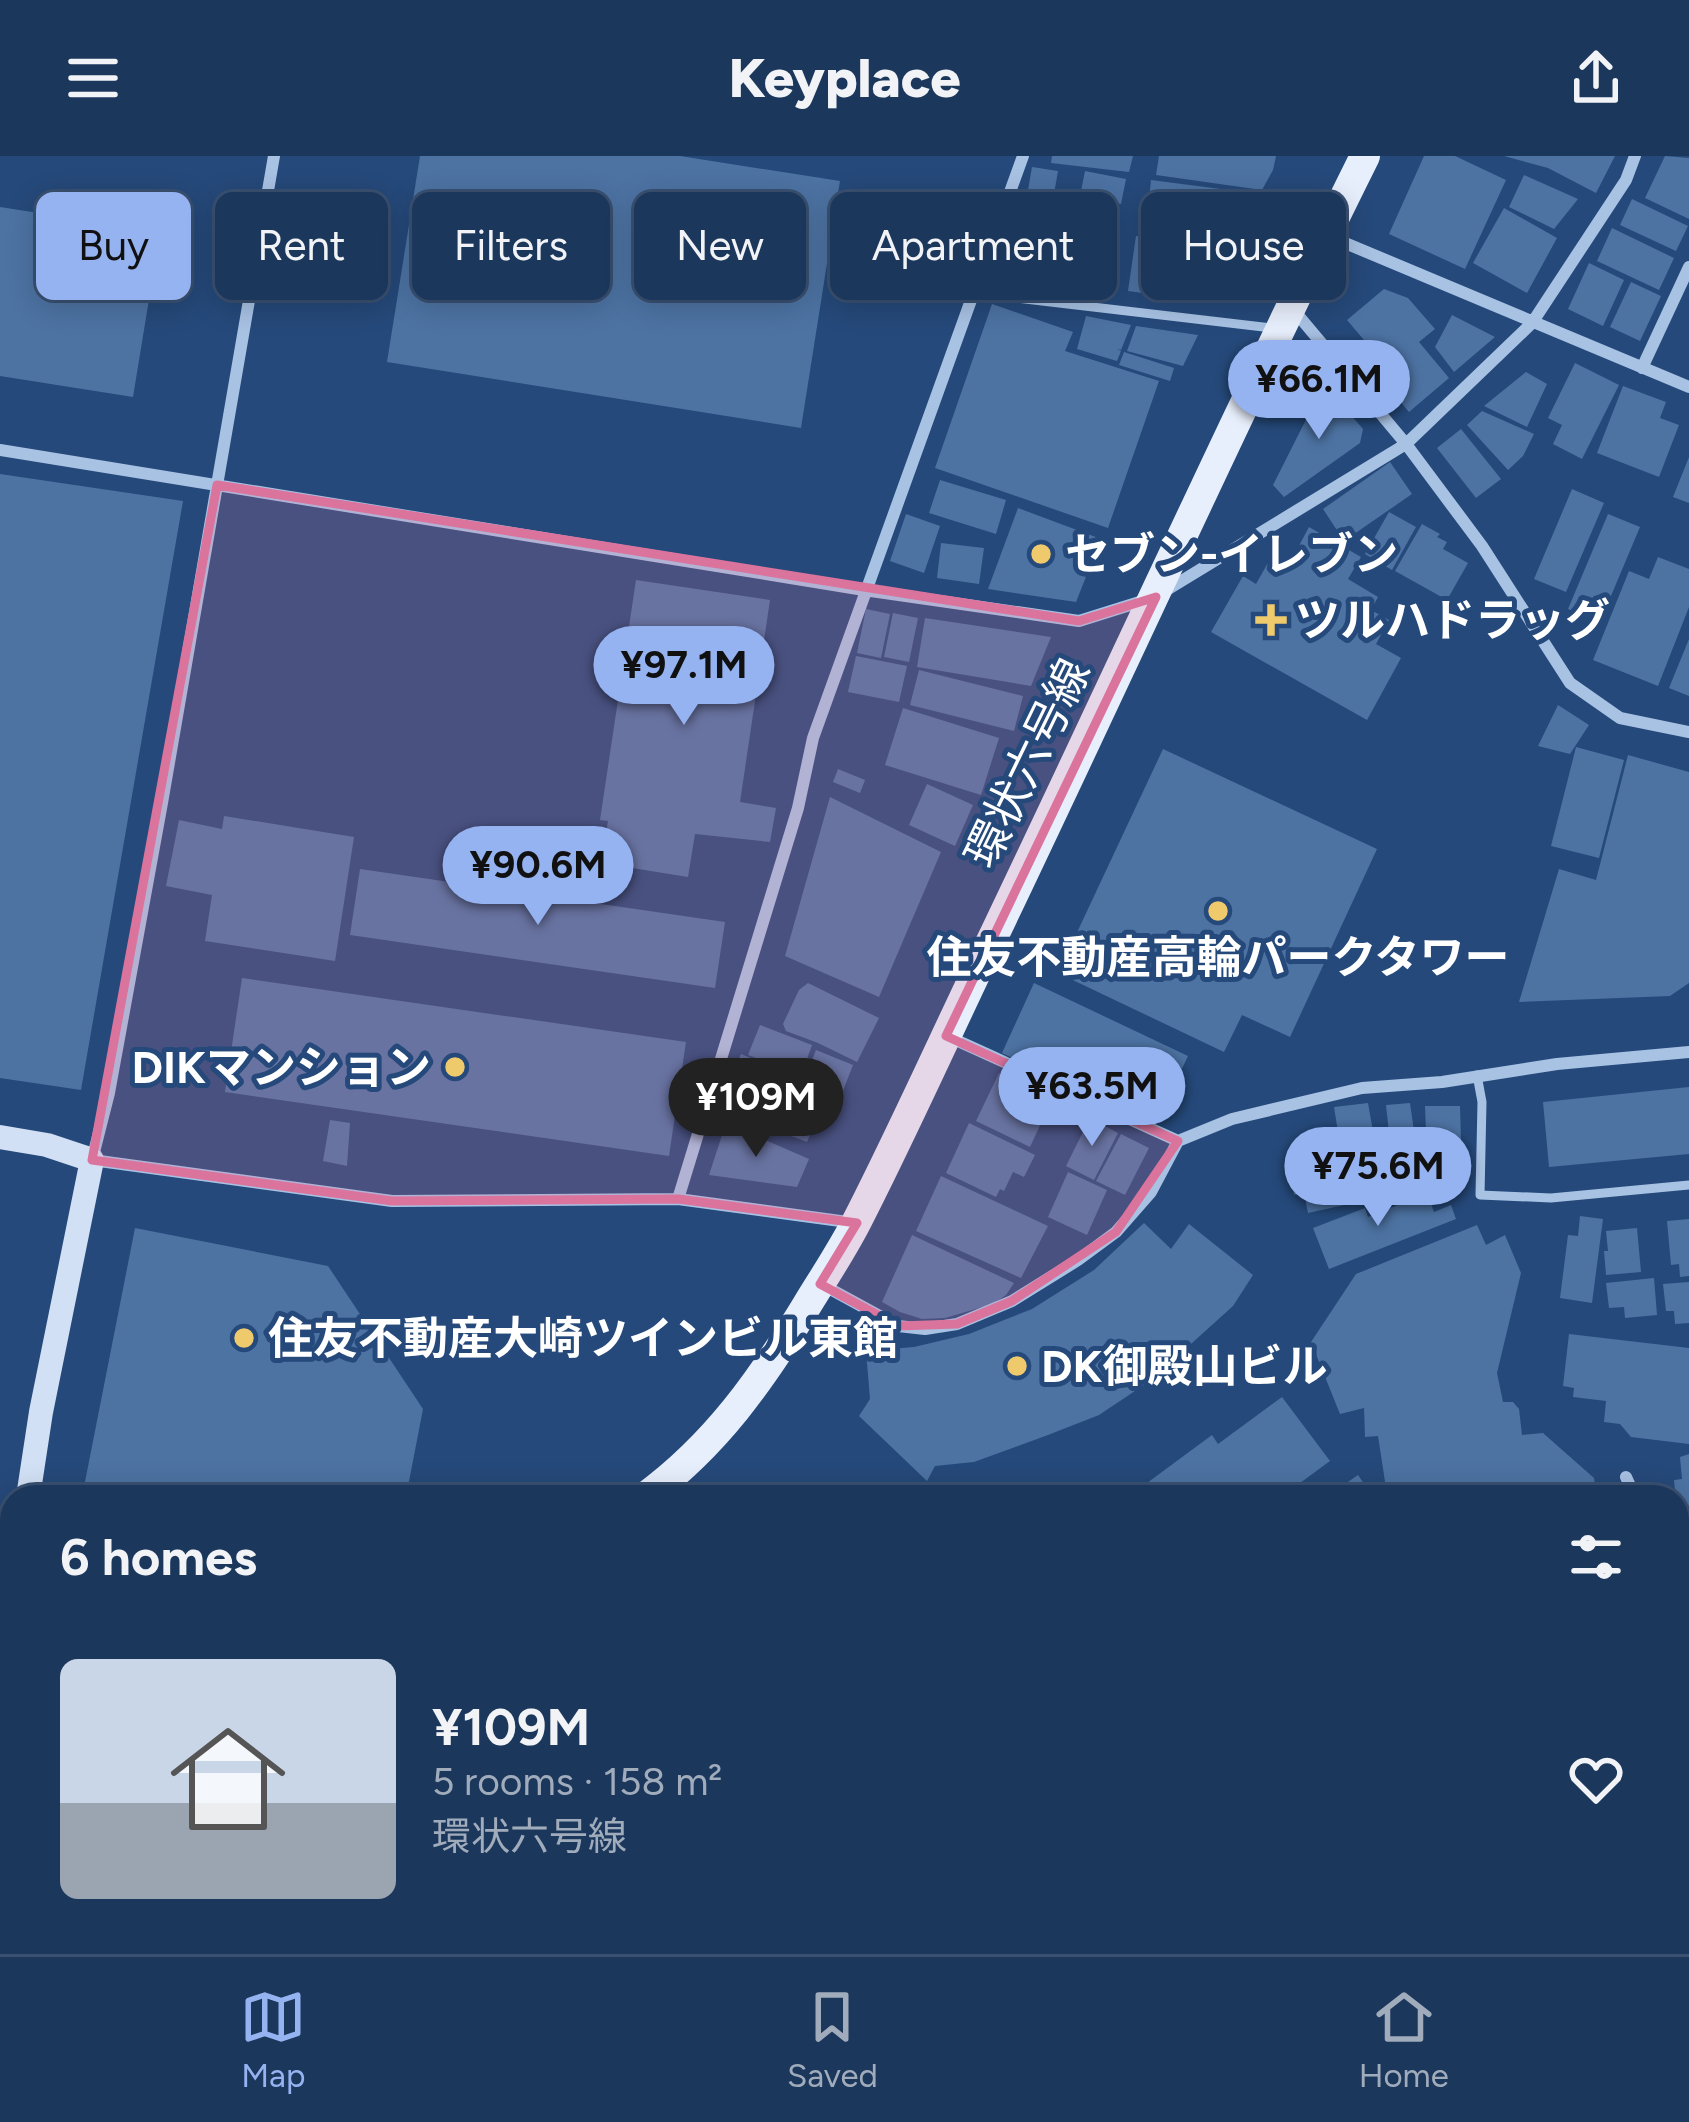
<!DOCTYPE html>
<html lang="en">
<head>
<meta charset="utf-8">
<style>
  :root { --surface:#1c375c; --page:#253f62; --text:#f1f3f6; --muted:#a0acbb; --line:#3a5172; --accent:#95b2f1 }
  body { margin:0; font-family:Figtree,"Noto Sans JP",sans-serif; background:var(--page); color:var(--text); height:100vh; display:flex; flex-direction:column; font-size:45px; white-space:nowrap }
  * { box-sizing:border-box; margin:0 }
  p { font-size:39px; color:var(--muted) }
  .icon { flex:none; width:66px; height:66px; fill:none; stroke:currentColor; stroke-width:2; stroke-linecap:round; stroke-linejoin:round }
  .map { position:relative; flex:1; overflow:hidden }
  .sheet { position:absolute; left:0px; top:1329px; width:1689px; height:471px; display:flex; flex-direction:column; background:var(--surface); border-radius:36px 36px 0 0; box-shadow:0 6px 30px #0003,0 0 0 3px var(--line) }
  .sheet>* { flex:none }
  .hud { position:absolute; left:36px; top:36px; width:1617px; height:108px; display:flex; gap:24px }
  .price { position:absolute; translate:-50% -102px; padding:0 27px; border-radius:42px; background:var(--accent); color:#111; font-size:39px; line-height:78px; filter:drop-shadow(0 3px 6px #0008) }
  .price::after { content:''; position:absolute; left:50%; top:72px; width:36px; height:27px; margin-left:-18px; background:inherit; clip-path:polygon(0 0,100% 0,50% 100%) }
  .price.active { background:#222; color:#fff }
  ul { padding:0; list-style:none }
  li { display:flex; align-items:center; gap:36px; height:300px; padding:0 60px }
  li+li { border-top:3px solid var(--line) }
  li span { display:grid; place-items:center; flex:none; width:336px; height:240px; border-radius:18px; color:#555 }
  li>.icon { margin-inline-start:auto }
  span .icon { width:144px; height:144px; fill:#fffc; stroke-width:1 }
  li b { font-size:51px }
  h2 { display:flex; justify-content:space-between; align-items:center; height:144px; padding:0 60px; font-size:51px }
  .pill { padding:0 42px; border-radius:18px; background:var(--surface); box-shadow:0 6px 30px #0003,0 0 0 3px var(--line); font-size:42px; line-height:108px }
  .pill.active { background:var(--accent); color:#111 }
  header { display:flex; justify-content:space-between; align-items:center; height:156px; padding:0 60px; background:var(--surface); font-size:54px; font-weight:800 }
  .tabs { display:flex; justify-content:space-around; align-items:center; height:168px; border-top:3px solid var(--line); background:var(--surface); font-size:33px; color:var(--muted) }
  .tabs a { display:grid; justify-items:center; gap:6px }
  .tabs .active { color:var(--accent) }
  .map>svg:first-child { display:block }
  .building { fill:#4d73a3 }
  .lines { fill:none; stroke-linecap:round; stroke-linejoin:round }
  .lane { stroke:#a8c2e4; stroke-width:9 }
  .street { stroke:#a8c2e4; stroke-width:12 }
  .secondary { stroke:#d1e0f4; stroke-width:24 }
  .primary { stroke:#e8effc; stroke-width:30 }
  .marked { fill:#da749d; fill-opacity:0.2; stroke:#da749d; stroke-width:9; stroke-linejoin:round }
  .poi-dot { fill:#eeca6c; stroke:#25497a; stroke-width:4.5 }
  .labels { text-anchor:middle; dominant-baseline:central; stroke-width:10; stroke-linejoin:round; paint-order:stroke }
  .poi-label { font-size:45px; font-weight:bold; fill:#fff; stroke:#25497a; text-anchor:start }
  .street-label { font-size:45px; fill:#fff; stroke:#25497a }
</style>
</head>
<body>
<header><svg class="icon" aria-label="menu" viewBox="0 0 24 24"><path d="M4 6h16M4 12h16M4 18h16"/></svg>Keyplace<svg class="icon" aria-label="share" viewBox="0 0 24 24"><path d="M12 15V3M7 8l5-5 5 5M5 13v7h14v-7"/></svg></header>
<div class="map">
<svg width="1689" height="1798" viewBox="0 0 1689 1798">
  <rect width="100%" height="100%" fill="#25497a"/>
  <!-- building -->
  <path class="building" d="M420,0H680L840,25L801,272L387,206Z
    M1052,0H1133L1129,16L1051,7Z
    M1159,0H1276L1273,14L1262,34L1156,19Z
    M1424,0H1455L1506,24L1465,113L1389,78Z
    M1504,0H1615L1596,37L1548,12Z
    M1665,0L1689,2V63L1645,42Z
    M1032,11L1058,15L1054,38L1028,34Z
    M1085,15L1126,23L1121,48L1080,40Z
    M1524,19L1578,43L1554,73L1509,51Z
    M1151,24L1267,39L1242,87L1146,74Z
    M1029,38L1071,44L1066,70L1025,64Z
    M1632,43L1688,70L1676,95L1620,69Z
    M1079,45L1118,53L1113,76L1075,68Z
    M0,51L149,74L142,123L152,125L133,241L0,220Z
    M1504,52L1557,82L1527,137L1473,107Z
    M1612,72L1674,102L1659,134L1597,105Z
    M1066,76L1100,82L1096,108L1062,102Z
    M1136,80L1236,93L1233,115L1221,113L1217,147L1128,135Z
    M1001,99L1028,103L1024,126L997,121Z
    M1589,107L1624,124L1603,170L1568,153Z
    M1631,126L1661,140L1640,185L1610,171Z
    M1384,133L1408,142L1435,173L1419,186L1449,222L1409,256L1374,214L1388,202L1381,193L1375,197L1347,164Z
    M992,148L1073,176L1065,195L1159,225L1108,372L935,312Z
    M1452,159L1495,181L1454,216L1435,191Z
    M1086,160L1131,169L1121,194L1117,193L1121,195L1117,205L1077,193Z
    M1136,170L1198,179L1183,210L1127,195Z
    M1124,196L1174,212L1170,225L1119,209Z
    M1575,207L1619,229L1582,303L1553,288L1562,269L1548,262Z
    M1526,216L1547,228L1527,271L1484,250Z
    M1324,228L1363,273L1360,287L1284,341L1273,329Z
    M1623,230L1666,246L1660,262L1679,269L1659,321L1597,297Z
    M1482,255L1534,278L1523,300L1508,314L1467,269Z
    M1461,273L1501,323L1476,342L1437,292Z
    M1689,301V347L1673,341Z
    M1390,306L1412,338L1344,385L1323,353Z
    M0,318L183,345L81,934L0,922Z
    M940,324L1006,344L996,378L929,357Z
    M1572,333L1604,347L1566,436L1534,423Z
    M1018,352L1101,383L1076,446L988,433Z
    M1389,356L1416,371L1392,414L1365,398Z
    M906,358L940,370L924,417L890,405Z
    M1608,358L1640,371L1600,466L1568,453Z
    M1422,368L1440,378L1437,381L1447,386L1443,393L1468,407L1447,444L1395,415Z
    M1309,371L1361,401L1348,423L1378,441L1371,454L1389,464L1376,488L1401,502L1367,564L1211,476L1243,420L1256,428L1269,405L1286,414Z
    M941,387L984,392L979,428L937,422Z
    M1658,401L1689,413V451L1658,530L1593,504L1629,415L1649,423Z
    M636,424L770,444L740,646L776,652L770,686L695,678L688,721L601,707L608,665L600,664Z
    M866,453L890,458L881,502L857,497Z
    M893,457L918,462L909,506L884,501Z
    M925,462L1051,481L1031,530L917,511Z
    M1689,483V540L1669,532Z
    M856,500L907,510L899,546L848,536Z
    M919,514L1023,540L1014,575L910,549Z
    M1558,549L1589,569L1570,598L1538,590Z
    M903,552L999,582L981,639L885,609Z
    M1576,591L1624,604L1599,702L1551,690Z
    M1163,593L1377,693L1290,881L1242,859L1224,896L1058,817Z
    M1628,599L1689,616V827L1670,840L1519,846L1559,713L1596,724Z
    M838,613L865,624L860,637L833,626Z
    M927,628L973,649L955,690L909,669Z
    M830,641L941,696L879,841L785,800Z
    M224,660L354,681L335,805L205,785L212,739L166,730L179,664L222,673Z
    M360,713L725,766L715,832L350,779Z
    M242,822L686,886L669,1000L225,936Z
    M808,827L879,862L857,906L818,887L786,875L783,868L799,834Z
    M1034,827L1188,900L1155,970L1002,897Z
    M760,869L812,889L801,920L748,899Z
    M816,894L853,909L830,968L817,962L807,986L773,973L778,959L725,938L741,898L804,924Z
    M999,917L1058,945L1049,964L1044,961L1030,991L976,965Z
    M1689,931V998L1549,1011L1543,946Z
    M1368,947L1379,1009L1344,1014L1334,951Z
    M1410,947L1415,982L1390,986L1386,949Z
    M1425,950H1460L1462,1021L1441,1025L1438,1004L1427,1002Z
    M1090,962L1118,977L1094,1024L1066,1010Z
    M330,964L350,967L347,1010L323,1005Z
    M726,967L809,1003L797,1031L709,1019Z
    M969,967L1035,999L1024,1021L1013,1016L1004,1035L1000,1033L996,1041L946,1017Z
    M1121,978L1149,992L1125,1039L1096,1025Z
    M1337,999L1344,1026L1377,1019L1381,1041L1308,1057L1304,1037L1294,1039L1288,1010Z
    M1068,1016L1107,1034L1087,1079L1048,1061Z
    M941,1020L1048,1070L1021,1122L916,1075Z
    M1427,1037L1434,1056L1451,1049L1456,1063L1329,1113L1313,1072L1365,1052L1368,1061Z
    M1580,1060L1603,1063L1592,1147L1560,1142L1568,1079L1578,1080Z
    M1689,1063V1120L1680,1121L1679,1108L1671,1109L1667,1065Z
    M1144,1067L1171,1093L1189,1068L1253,1119L1233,1150L1150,1225L1099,1259L1048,1279L974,1306L935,1310L927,1325L859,1260L870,1243L866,1195L914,1191L969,1178L1032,1153L1094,1114Z
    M1477,1069L1486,1089L1505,1079L1521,1117L1497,1217L1503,1246H1513L1519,1253L1522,1279L1543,1277L1594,1322L1597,1341H1391L1386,1332L1378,1280L1365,1281L1364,1252L1340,1258L1311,1186L1356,1118Z
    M135,1072L328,1110L423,1253L406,1341H82Z
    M1637,1072L1641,1116L1606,1119L1604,1095H1608L1606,1075Z
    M912,1079L1014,1127L1006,1139L993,1148L945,1162L922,1163L900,1156L882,1146Z
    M1654,1122L1657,1159L1625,1162L1624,1151L1609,1152L1606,1127Z
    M1689,1126V1167L1675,1168L1674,1155H1666L1663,1128Z
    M1569,1178L1689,1192V1288L1631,1281L1620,1268L1604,1266L1606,1245L1573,1241L1574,1232L1563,1230Z
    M1282,1241L1330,1305L1281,1341H1157L1147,1327L1212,1279L1218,1288Z
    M1689,1298V1365H1678L1674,1324L1682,1323L1680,1301Z
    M1358,1319L1373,1341H1326Z
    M1689,1456V1504L1680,1505L1677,1457Z
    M455,1788H722L718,1798H480Z
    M860,1788H1014L1016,1798H831V1795L861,1791Z
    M1101,1788H1188V1791L1151,1798H1103Z
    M1249,1788H1324L1325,1798H1250Z
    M1429,1788H1501L1502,1798H1429Z
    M1541,1788H1644L1645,1798H1542Z"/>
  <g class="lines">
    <!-- lane -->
    <path class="lane" d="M973,137L1272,172
      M1477,919L1482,946L1480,1039L1551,1042L1689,1029
      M1234,1788L1236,1798"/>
    <!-- street -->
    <path class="street" d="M274,0L162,647L109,937L92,1004L392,1045L678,1043L855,1067
      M1326,79L1689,231
      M1292,152L1406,288L1482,390L1570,527L1620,562L1689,576
      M1642,212L1689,111
      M0,294L864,434L1079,465L1146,444
      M1165,435L1406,288L1532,167L1626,24L1635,0
      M947,880L1178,985
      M678,1043L798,652L813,582L1023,0
      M821,1128L898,1170L925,1173L957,1168L1012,1145L1078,1104L1116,1076L1151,1036L1178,985L1232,963L1362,932L1442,926L1557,908L1689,896
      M1626,1321L1635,1341
      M1677,1684L1687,1798
      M306,1788L333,1798"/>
    <!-- secondary -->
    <path class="secondary" d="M0,981L47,989L92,1004L41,1256L28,1341
      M0,1542L12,1454
      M0,1721L12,1726"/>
    <!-- primary -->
    <path class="primary" d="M645,1341C716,1289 762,1223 807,1149C824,1121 843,1093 858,1063C906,969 949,872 995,777C1119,518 1237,257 1365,0
      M30,1798L38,1788"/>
  </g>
  <!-- marked area -->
  <path class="marked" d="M217,329L1079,465L1156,441L946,880L1178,985L1116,1076L1012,1145L957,1168L898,1170L820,1128L857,1067L678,1043L392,1045L92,1004Z"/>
  <!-- markers -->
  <g class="poi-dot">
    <circle cx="1041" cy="398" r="12"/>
    <path d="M1265 446h12v12h12v12h-12v12h-12v-12h-12v-12h12z"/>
    <circle cx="1218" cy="755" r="12"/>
    <circle cx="455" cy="911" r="12"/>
    <circle cx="244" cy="1182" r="12"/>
    <circle cx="1017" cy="1210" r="12"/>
  </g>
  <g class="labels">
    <!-- poi labels -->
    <g class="poi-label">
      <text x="1065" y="398">セブン-イレブン</text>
      <text x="1295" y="464">ツルハドラッグ</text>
      <text x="1218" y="801" text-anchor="middle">住友不動産高輪パークタワー</text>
      <text x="431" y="911" text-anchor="end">DIKマンション</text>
      <text x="268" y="1182">住友不動産大崎ツインビル東館</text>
      <text x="1041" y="1210">DK御殿山ビル</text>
    </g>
    <!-- street labels -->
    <g class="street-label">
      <text transform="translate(1027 607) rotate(-64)">環状六号線</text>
    </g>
  </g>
</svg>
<b class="price" style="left:1319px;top:286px">¥66.1M</b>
<b class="price" style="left:684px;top:572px">¥97.1M</b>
<b class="price" style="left:538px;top:772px">¥90.6M</b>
<b class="price" style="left:1092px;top:993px">¥63.5M</b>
<b class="price active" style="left:756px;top:1004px">¥109M</b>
<b class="price" style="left:1378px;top:1073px">¥75.6M</b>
<div class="hud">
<a class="pill active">Buy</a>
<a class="pill">Rent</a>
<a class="pill">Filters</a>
<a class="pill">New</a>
<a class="pill">Apartment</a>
<a class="pill">House</a>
</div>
<section class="sheet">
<h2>6 homes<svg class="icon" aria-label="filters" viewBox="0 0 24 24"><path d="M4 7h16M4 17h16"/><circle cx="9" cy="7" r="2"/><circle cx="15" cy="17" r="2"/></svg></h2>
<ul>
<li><span style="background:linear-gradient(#c9d6e8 60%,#9aa5b1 0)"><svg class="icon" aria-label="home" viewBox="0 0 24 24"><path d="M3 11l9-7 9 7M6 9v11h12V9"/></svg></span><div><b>¥109M</b><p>5 rooms · 158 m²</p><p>環状六号線</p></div><svg class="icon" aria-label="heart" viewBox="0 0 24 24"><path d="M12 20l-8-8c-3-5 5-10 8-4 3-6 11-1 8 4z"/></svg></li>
</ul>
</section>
</div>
<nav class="tabs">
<a class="active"><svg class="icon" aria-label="map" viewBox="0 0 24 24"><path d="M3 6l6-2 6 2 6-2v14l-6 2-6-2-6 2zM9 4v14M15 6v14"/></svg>Map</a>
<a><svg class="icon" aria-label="saved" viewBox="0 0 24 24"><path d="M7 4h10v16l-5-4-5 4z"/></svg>Saved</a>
<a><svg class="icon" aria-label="home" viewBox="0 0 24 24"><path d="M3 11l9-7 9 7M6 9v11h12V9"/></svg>Home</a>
</nav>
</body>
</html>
